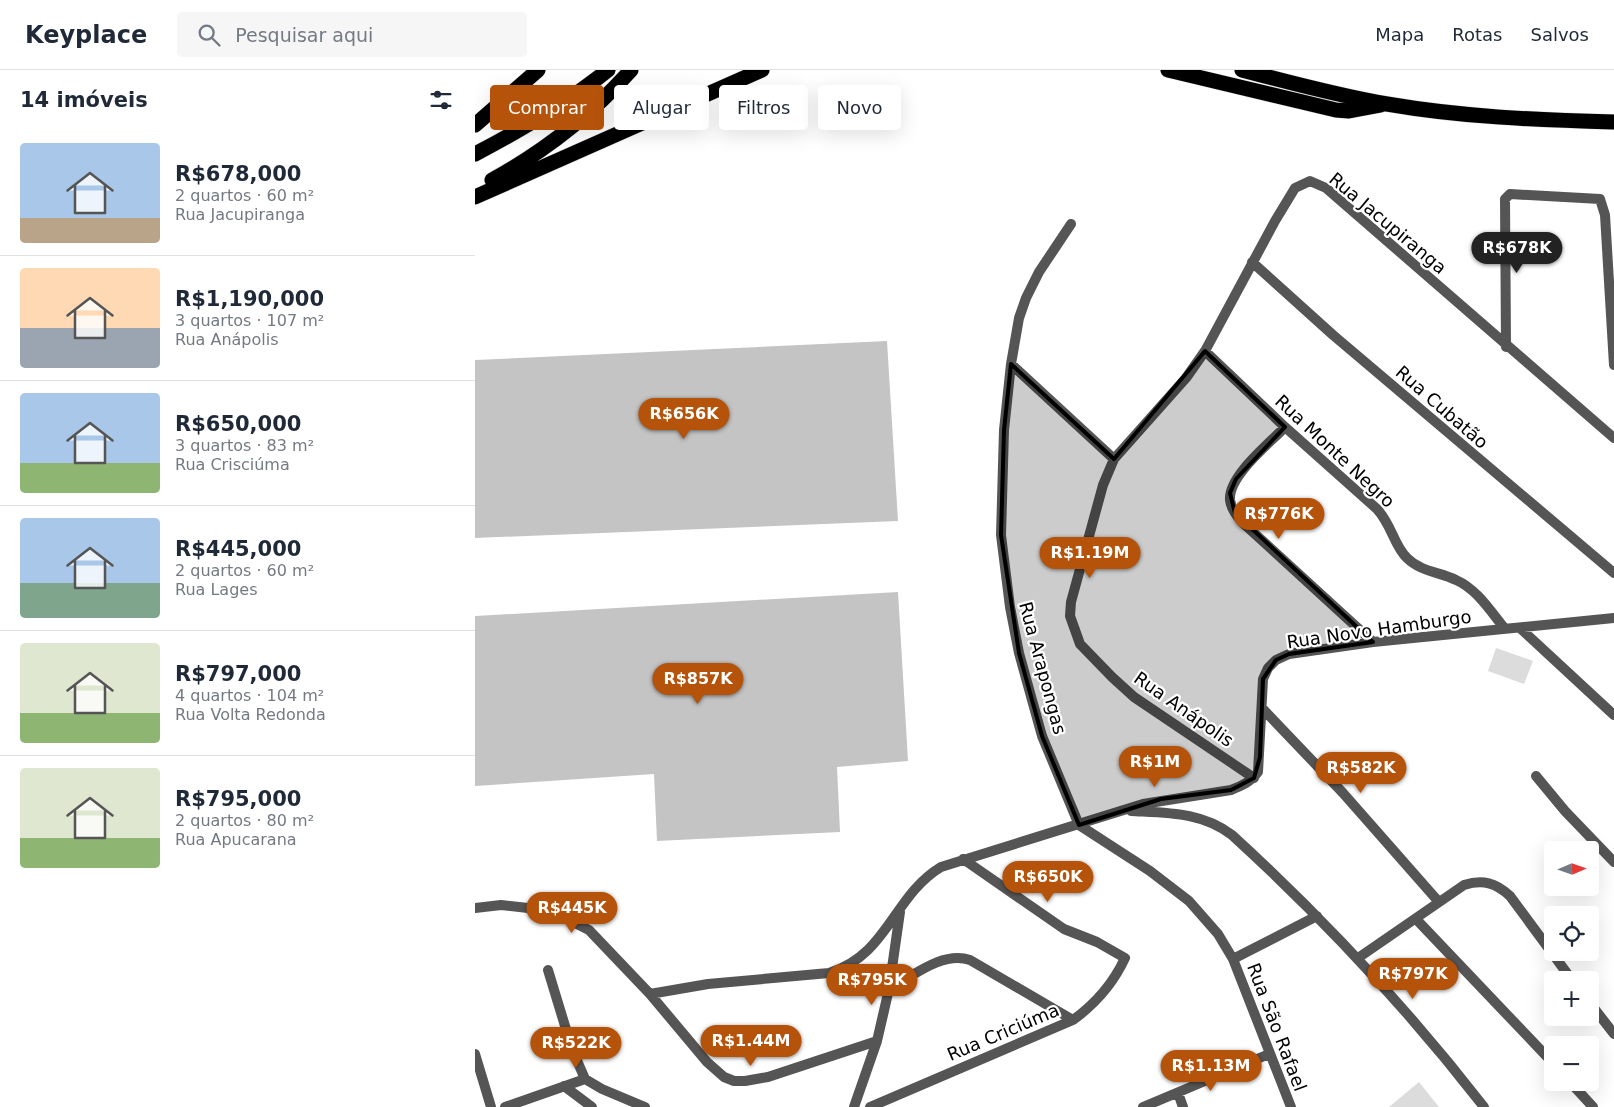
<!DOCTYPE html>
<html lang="pt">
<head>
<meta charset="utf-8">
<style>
  :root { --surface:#fff; --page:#f6f6f7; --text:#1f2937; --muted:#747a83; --line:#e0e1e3; --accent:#b45309 }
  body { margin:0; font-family:"DejaVu Sans",sans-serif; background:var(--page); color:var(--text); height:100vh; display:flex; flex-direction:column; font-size:19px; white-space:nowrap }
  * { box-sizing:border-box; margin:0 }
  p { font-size:16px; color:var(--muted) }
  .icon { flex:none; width:28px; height:28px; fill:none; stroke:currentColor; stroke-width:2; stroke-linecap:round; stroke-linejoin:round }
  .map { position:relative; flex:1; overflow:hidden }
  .details { display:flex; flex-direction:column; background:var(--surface); width:475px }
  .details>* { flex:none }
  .guide { position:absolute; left:15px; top:15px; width:475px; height:45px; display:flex; gap:10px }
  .needle { width:32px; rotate:88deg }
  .fabs { position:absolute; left:1069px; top:771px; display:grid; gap:10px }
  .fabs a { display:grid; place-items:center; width:55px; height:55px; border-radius:5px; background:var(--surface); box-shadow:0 5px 20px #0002; font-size:25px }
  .price { position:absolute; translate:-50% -42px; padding:0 11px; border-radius:18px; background:var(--accent); color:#fff; font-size:16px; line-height:32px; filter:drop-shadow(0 1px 2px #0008) }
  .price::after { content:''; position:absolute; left:50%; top:30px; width:15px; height:11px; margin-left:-8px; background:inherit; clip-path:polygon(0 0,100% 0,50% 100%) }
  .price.current { background:#222; color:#fff }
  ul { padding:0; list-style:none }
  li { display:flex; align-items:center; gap:15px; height:125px; padding:0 20px }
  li+li { border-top:1px solid var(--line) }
  li span { display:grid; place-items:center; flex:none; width:140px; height:100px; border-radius:5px; color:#555 }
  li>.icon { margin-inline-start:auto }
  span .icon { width:60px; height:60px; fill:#fffc; stroke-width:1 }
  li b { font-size:21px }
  h2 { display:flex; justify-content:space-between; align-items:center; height:60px; padding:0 20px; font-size:21px }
  .chip { padding:0 18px; border-radius:5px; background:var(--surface); box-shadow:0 5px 20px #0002; font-size:18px; line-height:45px }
  .chip.current { background:var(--accent); color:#fff }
  header { display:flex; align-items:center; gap:30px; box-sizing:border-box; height:70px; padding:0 25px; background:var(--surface); border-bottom:1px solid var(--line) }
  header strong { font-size:24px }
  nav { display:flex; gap:28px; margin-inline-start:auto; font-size:18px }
  .search { width:350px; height:45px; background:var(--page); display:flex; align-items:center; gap:12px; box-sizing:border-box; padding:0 18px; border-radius:5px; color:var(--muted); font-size:19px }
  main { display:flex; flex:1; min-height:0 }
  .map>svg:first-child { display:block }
  .green { fill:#dcdcdc }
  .building { fill:#c4c4c4 }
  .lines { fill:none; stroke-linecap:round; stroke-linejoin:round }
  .highway-casing { stroke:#dbdbdb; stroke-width:16 }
  .street { stroke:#555; stroke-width:10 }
  .highway { stroke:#000; stroke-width:15 }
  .marked { fill:#000; fill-opacity:0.2; stroke:#000; stroke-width:4; stroke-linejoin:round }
  .labels { text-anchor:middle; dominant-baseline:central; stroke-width:4.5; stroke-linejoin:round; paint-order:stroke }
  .street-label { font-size:18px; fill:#000; stroke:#fff }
</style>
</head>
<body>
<header>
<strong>Keyplace</strong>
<div class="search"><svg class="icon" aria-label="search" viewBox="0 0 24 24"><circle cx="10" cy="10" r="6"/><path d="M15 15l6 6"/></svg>Pesquisar aqui</div>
<nav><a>Mapa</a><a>Rotas</a><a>Salvos</a></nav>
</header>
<main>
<section class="details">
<h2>14 imóveis<svg class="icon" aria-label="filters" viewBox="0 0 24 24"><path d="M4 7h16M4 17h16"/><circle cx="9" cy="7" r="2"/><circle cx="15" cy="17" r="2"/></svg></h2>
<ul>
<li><span style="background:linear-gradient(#a9c7e8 75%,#b9a48a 0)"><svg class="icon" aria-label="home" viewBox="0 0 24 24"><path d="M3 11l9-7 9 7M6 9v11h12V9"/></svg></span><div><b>R$678,000</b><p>2 quartos · 60 m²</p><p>Rua Jacupiranga</p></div></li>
<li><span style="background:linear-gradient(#ffd9b3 60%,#9aa5b1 0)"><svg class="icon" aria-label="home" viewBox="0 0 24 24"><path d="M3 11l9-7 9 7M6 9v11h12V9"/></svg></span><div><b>R$1,190,000</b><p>3 quartos · 107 m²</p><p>Rua Anápolis</p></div></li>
<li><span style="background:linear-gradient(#a9c7e8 70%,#8fb573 0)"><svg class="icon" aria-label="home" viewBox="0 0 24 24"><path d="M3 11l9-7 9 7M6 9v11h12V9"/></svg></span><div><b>R$650,000</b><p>3 quartos · 83 m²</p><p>Rua Crisciúma</p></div></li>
<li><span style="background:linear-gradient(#a9c7e8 65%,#7fa58c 0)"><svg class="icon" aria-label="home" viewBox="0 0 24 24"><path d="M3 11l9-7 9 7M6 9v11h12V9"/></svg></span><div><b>R$445,000</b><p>2 quartos · 60 m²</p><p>Rua Lages</p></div></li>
<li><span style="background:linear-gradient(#dfe7d0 70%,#8fb573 0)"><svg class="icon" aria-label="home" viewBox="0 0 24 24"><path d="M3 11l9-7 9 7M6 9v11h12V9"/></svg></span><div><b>R$797,000</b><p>4 quartos · 104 m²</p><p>Rua Volta Redonda</p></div></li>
<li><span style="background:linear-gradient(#dfe7d0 70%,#8fb573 0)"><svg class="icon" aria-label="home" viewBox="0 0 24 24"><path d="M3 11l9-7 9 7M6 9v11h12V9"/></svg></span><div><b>R$795,000</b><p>2 quartos · 80 m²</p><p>Rua Apucarana</p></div></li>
</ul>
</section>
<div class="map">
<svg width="1139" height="1037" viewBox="0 0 1139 1037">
  <rect width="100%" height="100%" fill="#fff"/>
  <!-- green -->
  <path class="green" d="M1021,578L1058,591L1049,614L1013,601Z
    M944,1012L964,1037H914Z"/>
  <!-- building -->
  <path class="building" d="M412,271L423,451L0,468V290Z
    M423,522L433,691L362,697L365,762L182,771L179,704L0,716V546Z"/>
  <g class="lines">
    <defs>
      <path id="highway" d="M693,0L861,40L874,41L906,35
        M767,0C812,12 865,26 912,34C987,47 1063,50 1139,52
        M0,55L63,0
        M0,84C46,60 92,33 133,0
        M17,110C70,81 116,45 156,0
        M0,127L287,0"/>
    </defs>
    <!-- highway casing -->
    <use href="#highway" class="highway-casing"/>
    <!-- street -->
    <path class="street" d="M596,154L564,202L551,228L544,248L536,294L529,360L526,465L535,537L544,583L567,666L604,755L675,801L714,831L743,864L758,889L816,1037
      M777,192L858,265L1139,503
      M1031,277L1030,129L1035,124L1125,129L1130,145L1139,295
      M730,281L810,357L902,439C917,455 919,476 932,488C946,502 965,502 981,510C1002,519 1016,542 1030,559
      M536,294L639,389L628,415L596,532L595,546L605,574L637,607L659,627L779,708
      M810,357C795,373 753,406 755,430C756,439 762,446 768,453L898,572
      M639,389L711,308L730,281L800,151L820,118L835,111L851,118L1139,368
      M1045,558L1139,645
      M787,638L868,723L963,831
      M1061,706L1090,741L1139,792
      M656,741C693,743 727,742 757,765C850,850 932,938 1009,1037
      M0,838L26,835L53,838L84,845L114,860L175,924L232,992L249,1007L259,1011H270L293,1007L402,971
      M941,849L1078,993
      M883,888L989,815C1008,809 1021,813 1035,826L1097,910
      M758,889L842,846
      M73,900L97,979L110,1009
      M414,919C438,906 467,881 495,890L598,950
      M175,924L233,914L354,903C413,885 418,826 466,797L668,734L756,720C766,716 776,712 783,702L788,609L793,598L801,590L814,584L898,572L1139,548
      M1115,933L1139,964
      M0,984L16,1037
      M1095,1012L1118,1037
      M89,1016L117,1037
      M703,1023L708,1037
      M30,1037L110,1009L127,1019L170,1037
      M379,1037L402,971L414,919L425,842
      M395,1037L598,950C620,934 638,914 650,888L622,872L589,859L488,789
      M668,1037L794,984"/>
    <!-- highway -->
    <use href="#highway" class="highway"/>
  </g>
  <!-- marked area -->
  <path class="marked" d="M730,281L810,357L761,409L755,423L760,443L898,572L814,584L801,590L788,609L785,687L779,708L756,720L686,729L604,755L567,666L544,583L526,465L529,360L536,294L639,389Z"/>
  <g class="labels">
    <!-- street labels -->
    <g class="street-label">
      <text transform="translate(913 153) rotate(40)">Rua Jacupiranga</text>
      <text transform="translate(967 337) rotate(41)">Rua Cubatão</text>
      <text transform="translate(860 381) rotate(43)">Rua Monte Negro</text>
      <text transform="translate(904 559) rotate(-8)">Rua Novo Hamburgo</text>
      <text transform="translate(568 598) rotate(75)">Rua Arapongas</text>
      <text transform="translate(709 639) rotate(35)">Rua Anápolis</text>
      <text transform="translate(802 957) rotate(69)">Rua São Rafael</text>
      <text transform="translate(528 962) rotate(-23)">Rua Criciúma</text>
    </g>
  </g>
</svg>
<div class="fabs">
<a><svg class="needle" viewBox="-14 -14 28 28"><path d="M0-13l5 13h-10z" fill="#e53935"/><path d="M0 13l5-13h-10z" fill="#747a83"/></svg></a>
<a><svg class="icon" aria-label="locate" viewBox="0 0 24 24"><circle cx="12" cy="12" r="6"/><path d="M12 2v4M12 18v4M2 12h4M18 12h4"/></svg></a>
<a>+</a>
<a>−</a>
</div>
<b class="price current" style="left:1042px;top:204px">R$678K</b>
<b class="price" style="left:209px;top:370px">R$656K</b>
<b class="price" style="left:804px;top:470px">R$776K</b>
<b class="price" style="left:615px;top:509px">R$1.19M</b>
<b class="price" style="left:223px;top:635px">R$857K</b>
<b class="price" style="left:680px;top:718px">R$1M</b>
<b class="price" style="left:886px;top:724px">R$582K</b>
<b class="price" style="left:573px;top:833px">R$650K</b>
<b class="price" style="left:97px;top:864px">R$445K</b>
<b class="price" style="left:938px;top:930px">R$797K</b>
<b class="price" style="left:397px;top:936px">R$795K</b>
<b class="price" style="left:276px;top:997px">R$1.44M</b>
<b class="price" style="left:101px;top:999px">R$522K</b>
<b class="price" style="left:736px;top:1022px">R$1.13M</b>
<div class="guide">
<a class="chip current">Comprar</a>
<a class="chip">Alugar</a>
<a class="chip">Filtros</a>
<a class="chip">Novo</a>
</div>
</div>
</main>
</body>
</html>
